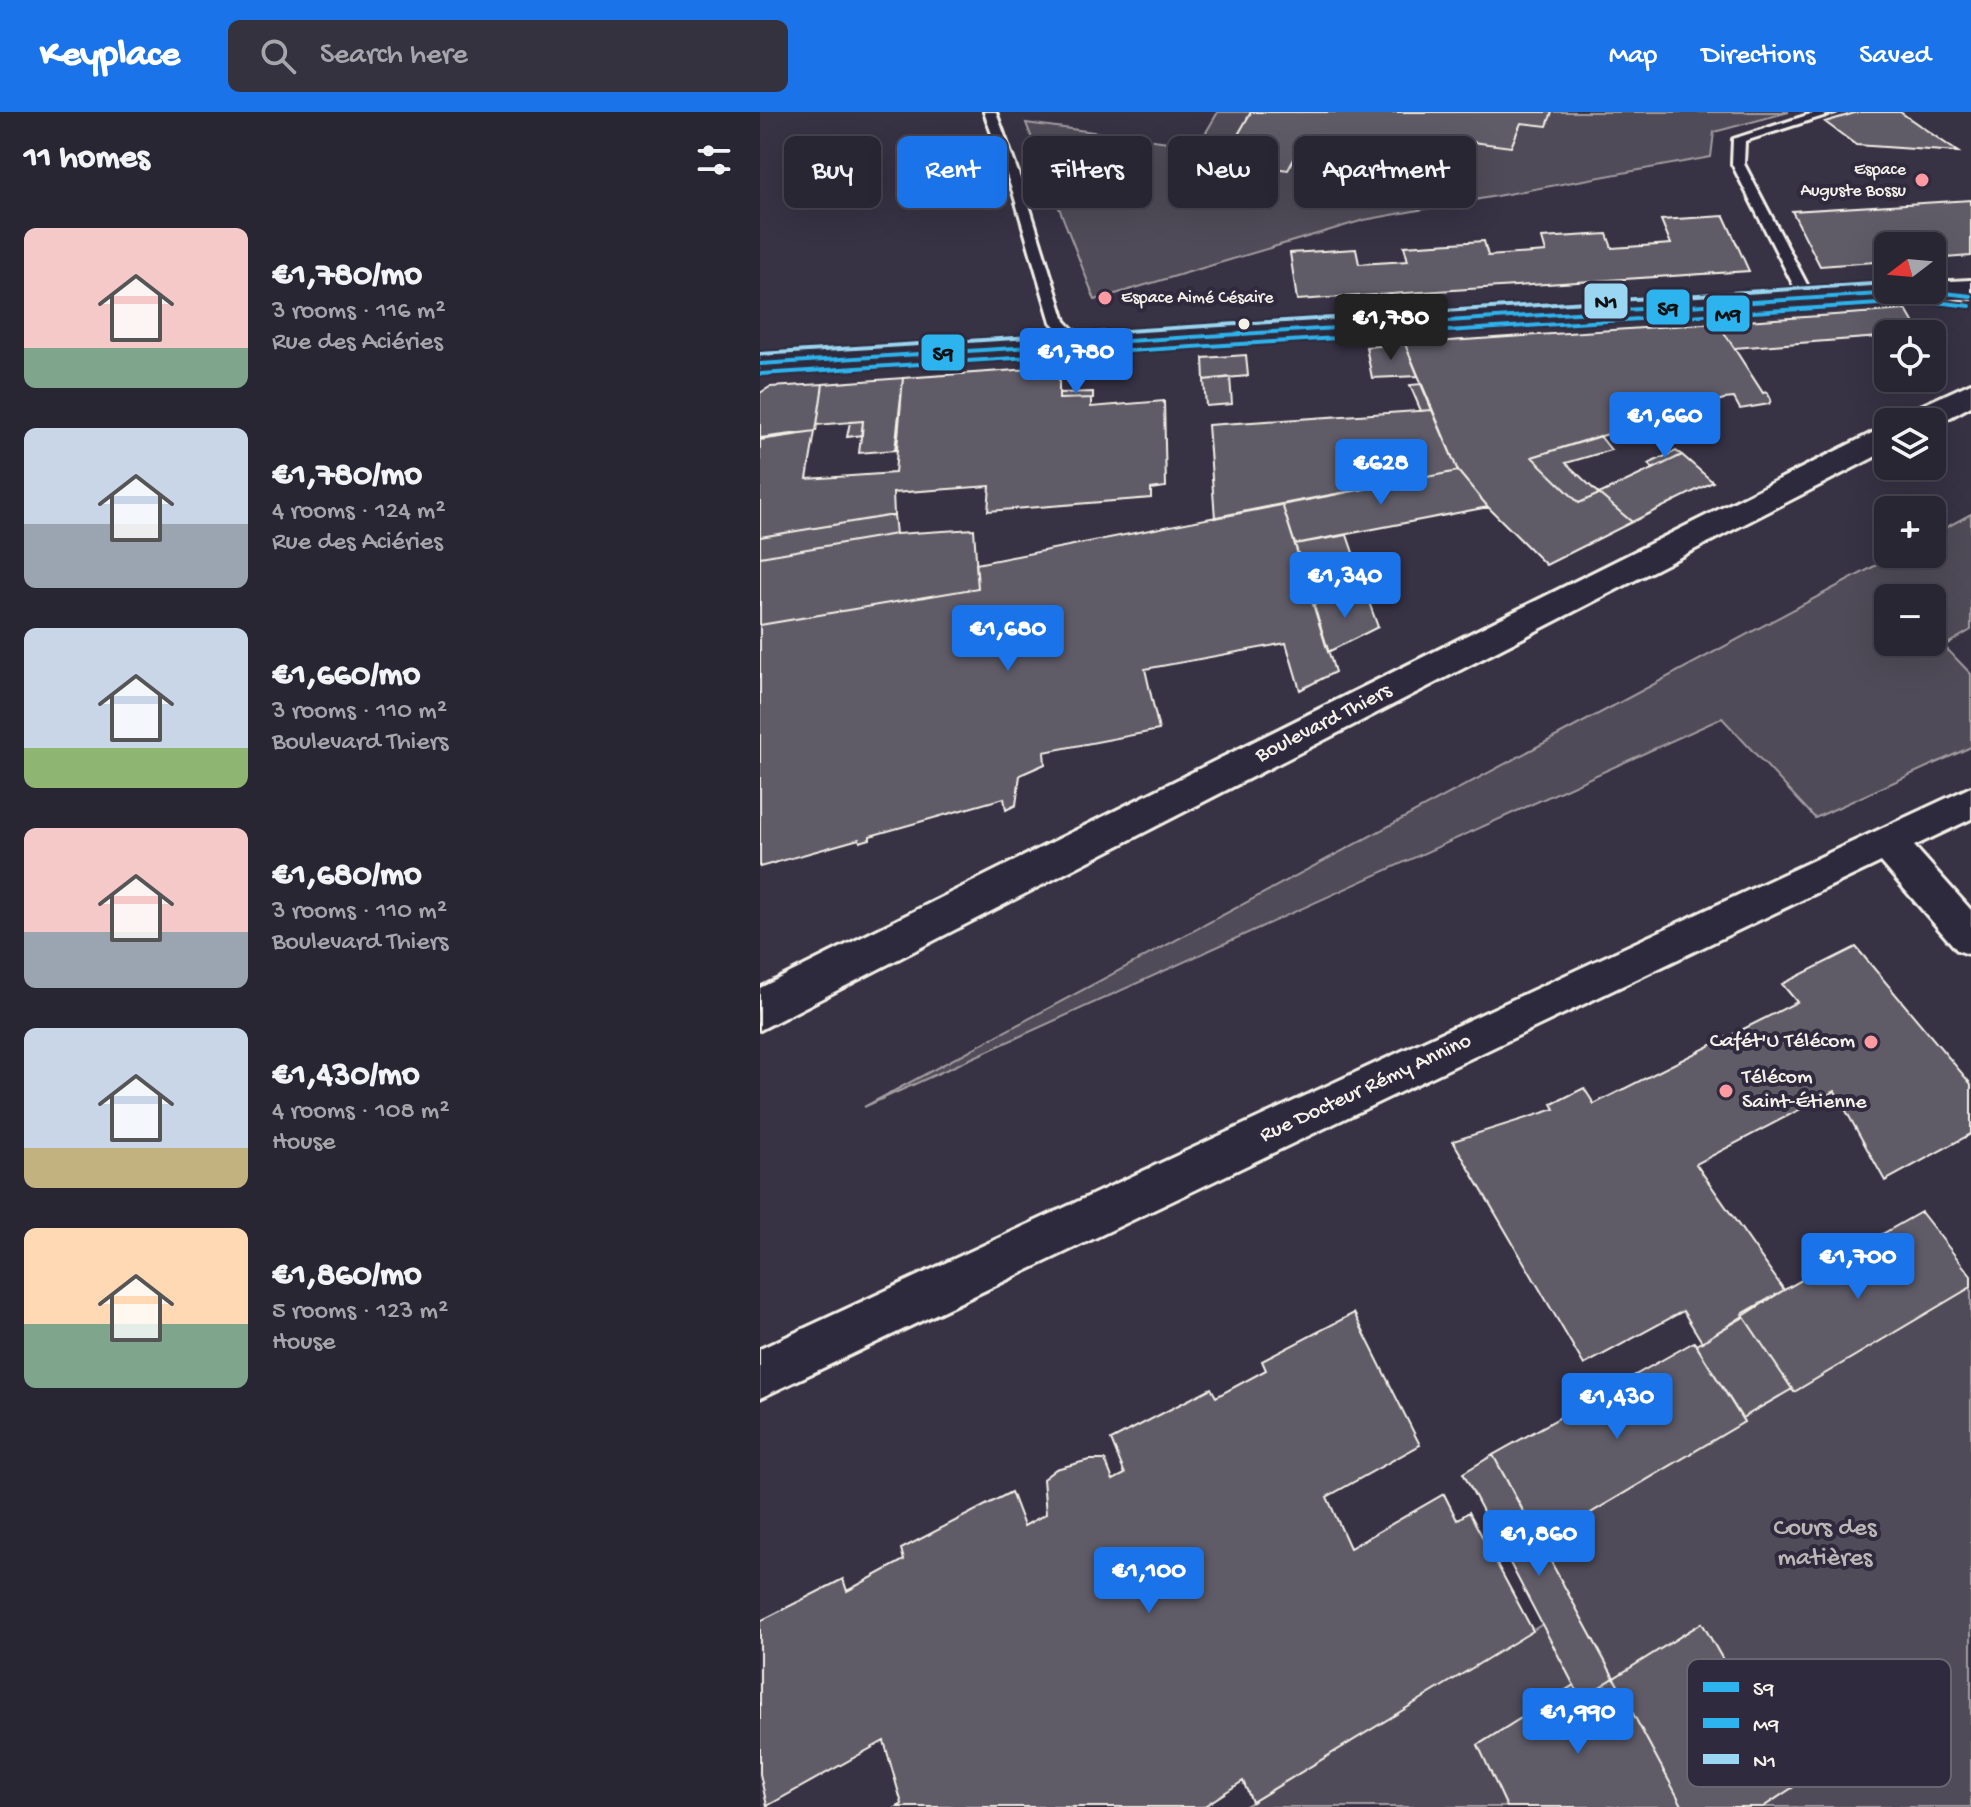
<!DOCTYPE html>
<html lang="en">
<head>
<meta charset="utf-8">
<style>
  :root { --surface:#292633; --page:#35323f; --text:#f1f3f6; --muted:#a5a5ac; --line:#45434e; --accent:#1a73e8 }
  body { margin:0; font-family:"Gochi Hand",sans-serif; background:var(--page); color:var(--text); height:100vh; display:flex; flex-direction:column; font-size:30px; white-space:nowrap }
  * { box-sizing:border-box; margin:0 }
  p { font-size:26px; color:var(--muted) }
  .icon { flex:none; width:44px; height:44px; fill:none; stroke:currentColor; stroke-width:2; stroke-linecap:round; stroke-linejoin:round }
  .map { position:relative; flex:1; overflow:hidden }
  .panel { display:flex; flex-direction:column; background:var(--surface); width:760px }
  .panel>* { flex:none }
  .banner { position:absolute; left:24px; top:24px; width:760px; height:72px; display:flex; gap:16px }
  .needle { width:52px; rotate:254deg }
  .buttons { position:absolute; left:1114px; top:120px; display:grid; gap:16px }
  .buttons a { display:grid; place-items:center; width:72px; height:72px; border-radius:12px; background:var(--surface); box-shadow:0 8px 32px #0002,0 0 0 2px var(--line); font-size:40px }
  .price { position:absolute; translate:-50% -68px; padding:0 18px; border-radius:8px; background:var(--accent); color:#fff; font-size:26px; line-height:52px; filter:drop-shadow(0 2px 4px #0008) }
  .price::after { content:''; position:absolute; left:50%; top:48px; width:24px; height:18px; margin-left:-12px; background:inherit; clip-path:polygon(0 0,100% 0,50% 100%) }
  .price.selected { background:#222; color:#fff }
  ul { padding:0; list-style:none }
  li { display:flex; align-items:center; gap:24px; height:200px; padding:0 24px }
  li span { display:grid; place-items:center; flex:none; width:224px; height:160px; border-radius:12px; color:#555 }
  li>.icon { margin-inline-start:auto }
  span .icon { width:96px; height:96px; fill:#fffc; stroke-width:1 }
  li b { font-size:34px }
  h2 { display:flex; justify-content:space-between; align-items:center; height:96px; padding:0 24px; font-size:34px }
  .chip { padding:0 28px; border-radius:12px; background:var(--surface); box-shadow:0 8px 32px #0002,0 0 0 2px var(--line); font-size:28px; line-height:72px }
  .chip.selected { background:var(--accent); color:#fff }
  header { display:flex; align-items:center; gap:48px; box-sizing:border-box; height:112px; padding:0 40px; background:var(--accent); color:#fff }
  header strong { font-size:38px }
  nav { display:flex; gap:44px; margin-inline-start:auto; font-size:28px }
  .search { width:560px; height:72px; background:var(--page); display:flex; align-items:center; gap:20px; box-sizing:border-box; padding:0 28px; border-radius:12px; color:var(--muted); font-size:30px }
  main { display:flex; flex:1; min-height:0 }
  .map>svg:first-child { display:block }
  .green { fill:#504b59; stroke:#a29ea0; stroke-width:2; fill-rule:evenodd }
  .building { fill:#5f5c67; stroke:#f4f1e8; stroke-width:2 }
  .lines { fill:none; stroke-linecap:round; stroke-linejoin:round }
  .lane-casing { stroke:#f4f1e8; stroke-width:6 }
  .street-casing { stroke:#f4f1e8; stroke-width:6 }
  .secondary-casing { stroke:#f4f1e8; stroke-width:6 }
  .lane { fill:#2f2a3d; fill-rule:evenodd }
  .street { fill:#2f2a3d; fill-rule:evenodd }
  .secondary { fill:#2f2a3d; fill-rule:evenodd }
  .bus-1-casing { stroke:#2f2a3d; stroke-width:8 }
  .bus-2-casing { stroke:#2f2a3d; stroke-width:8 }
  .bus-3-casing { stroke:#2f2a3d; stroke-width:8 }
  .bus-1 { stroke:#2db3ed; stroke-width:4 }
  .bus-2 { stroke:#2db3ed; stroke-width:4 }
  .bus-3 { stroke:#9ad6f1; stroke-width:4 }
  .poi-dot { fill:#ff9aa2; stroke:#2f2a3d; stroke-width:3 }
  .bus-dot { fill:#f4f1e8; stroke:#2f2a3d; stroke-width:3 }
  .labels { text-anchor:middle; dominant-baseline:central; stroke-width:8; stroke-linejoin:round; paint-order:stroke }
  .far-poi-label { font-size:18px; fill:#f4f1e8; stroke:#2f2a3d; text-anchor:end }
  .street-label { font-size:22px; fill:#f4f1e8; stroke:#2f2a3d }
  .poi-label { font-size:22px; fill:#f4f1e8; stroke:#2f2a3d; text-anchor:end }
  .near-park-label { font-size:26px; fill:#bbb7b6; stroke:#2f2a3d }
  .key { fill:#2f2a3d; stroke:#6a6670; stroke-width:2 }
  .key-label { font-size:22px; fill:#f4f1e8 }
  .line-badge { stroke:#2f2a3d; stroke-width:3 }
  .pale-badge-label { font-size:22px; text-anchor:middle; font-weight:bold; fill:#111 }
</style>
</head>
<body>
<header>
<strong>Keyplace</strong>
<div class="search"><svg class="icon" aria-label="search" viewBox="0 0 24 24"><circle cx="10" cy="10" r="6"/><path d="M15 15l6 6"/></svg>Search here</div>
<nav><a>Map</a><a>Directions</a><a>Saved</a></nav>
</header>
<main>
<section class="panel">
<h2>11 homes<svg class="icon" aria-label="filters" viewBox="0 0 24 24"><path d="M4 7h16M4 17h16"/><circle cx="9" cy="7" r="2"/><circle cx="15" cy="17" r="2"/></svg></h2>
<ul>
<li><span style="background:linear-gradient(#f6c9c9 75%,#7fa58c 0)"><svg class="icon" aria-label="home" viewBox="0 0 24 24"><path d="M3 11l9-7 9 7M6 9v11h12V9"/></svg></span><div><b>€1,780/mo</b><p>3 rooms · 116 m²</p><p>Rue des Aciéries</p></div></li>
<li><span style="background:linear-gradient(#c9d6e8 60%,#9aa5b1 0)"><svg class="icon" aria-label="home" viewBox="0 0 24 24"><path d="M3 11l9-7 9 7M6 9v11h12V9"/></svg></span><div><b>€1,780/mo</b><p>4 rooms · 124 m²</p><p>Rue des Aciéries</p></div></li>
<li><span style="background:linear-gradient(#c9d6e8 75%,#8fb573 0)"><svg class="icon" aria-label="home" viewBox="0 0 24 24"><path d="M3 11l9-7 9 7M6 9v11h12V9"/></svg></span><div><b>€1,660/mo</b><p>3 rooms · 110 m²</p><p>Boulevard Thiers</p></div></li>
<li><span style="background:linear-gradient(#f6c9c9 65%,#9aa5b1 0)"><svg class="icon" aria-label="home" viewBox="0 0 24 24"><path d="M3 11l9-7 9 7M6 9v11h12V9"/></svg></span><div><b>€1,680/mo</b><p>3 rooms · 110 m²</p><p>Boulevard Thiers</p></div></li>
<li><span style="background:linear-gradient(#c9d6e8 75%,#c2b280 0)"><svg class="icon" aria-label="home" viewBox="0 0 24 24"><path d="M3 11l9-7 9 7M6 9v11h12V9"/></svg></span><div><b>€1,430/mo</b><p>4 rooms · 108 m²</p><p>House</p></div></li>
<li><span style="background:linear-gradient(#ffd9b3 60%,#7fa58c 0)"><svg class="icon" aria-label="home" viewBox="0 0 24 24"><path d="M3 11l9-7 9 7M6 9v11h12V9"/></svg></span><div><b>€1,860/mo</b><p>5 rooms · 123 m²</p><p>House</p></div></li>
</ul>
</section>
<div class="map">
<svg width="1211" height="1695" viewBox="0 0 1211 1695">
  <rect width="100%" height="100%" fill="#373244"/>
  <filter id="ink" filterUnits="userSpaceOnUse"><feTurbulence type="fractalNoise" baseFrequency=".0125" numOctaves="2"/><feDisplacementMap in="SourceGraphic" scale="16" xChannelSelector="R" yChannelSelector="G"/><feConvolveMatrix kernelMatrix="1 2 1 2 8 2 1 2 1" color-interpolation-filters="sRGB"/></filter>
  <g filter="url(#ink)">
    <!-- green -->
    <path class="green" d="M458,0H1029L954,20L951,45L604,108L335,188L266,11L438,34Z
      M1211,402V518L1184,534L1211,562V635L1055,706L962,606L104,995L1137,442H1172V423ZM1172,486V530H1128V486Z
      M1211,1175V1695H1003L1034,1674L942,1511L854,1566L780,1431L984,1310L982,1306L1032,1277L1034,1280Z
      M783,1512L814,1573L718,1633L747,1695H484Z"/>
    <!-- building -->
    <path class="building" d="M491,0H792L787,14L761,11L751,35L697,28L686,53L541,34L528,58L463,49Z
      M1098,0H1140L1198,40L1096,33L1065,10Z
      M1211,88V144L1172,147V134H1128V149L1060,154L1032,99Z
      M964,104L989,159L537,188L530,141L596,137L599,152L648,149L644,134L724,129L728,144L786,140L782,126L847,122L852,136L911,132L901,108Z
      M1146,198L1160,222L974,236L958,211Z
      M958,211L1003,281L1007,280L1011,288L1009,292L980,297L974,286L964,287L772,345L819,391L839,382L872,410L786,453L728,395L698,359L645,232Z
      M645,232L658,264L612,266L606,235Z
      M486,243L488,264L444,268L443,246Z
      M354,252L355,265L330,267V253Z
      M299,255V287L331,286V295L404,289L406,375L391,377V386L228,399L230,374L133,381L134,403L0,425V328L55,320L47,367L135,361L143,266Z
      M470,265L472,292L446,294L444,268Z
      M143,266L135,338L99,341L103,309L57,313L63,272Z
      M63,272L56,319L0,326V281L10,275Z
      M661,272L672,298L661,299L650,273Z
      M333,280V286L299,287V281Z
      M672,298L698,359L455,406L448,313Z
      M103,309L102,323L87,325L90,310Z
      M840,324L851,338L806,351L839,382L819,391L772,345Z
      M916,339L922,343L893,357L888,352Z
      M922,343L953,370L872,410L839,382Z
      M698,359L728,395L535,432L522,392Z
      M522,392L575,560L540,578L526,531L385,557L399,618L284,640L285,652L260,663L256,693L246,698L244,686L110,724V727L100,730L99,727L0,755V513L218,476L216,452Z
      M134,403L136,422L0,445V425Z
      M214,417L218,476L0,513V445L136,422Z
      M587,423L605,476L552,486L535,432Z
      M606,482L618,515L568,540L553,492Z
      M1096,835L1211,972V1022L1125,1069L1075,979L936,1052L1024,1178L942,1230L923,1199L824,1253L693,1029L795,997L792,992L824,976L834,992L1037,890L1022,872Z
      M1161,1100L1211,1164V1175L1034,1280L982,1202Z
      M594,1201L660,1333L567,1385L590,1436L684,1382L697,1408L709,1400L773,1519L492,1690L483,1669L443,1695H137L142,1692L124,1629L7,1694L0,1662V1509L83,1467L87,1479L144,1448L141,1437L251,1380L264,1414L286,1402L283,1367L296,1357L329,1348H345L353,1368L365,1362L351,1328L451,1276L456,1285L506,1258L502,1249Z
      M984,1205L1032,1277L982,1306L936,1233Z
      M934,1230L984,1310L780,1431L733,1343Z
      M733,1343L854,1566L821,1587L703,1361Z
      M942,1511L1035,1674L1003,1695H923L854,1566Z
      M854,1566L923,1695H747L718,1633L814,1573L821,1587Z"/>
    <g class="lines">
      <defs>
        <path id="lane" d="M224,0H236L265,80L305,209L324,229V235H314L291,210L253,80Z
          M1057,0H1076L985,29L984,52L1055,188L1048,192L1041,188L972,52L973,27Z"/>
        <path id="street" d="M1211,675V707L1154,734L1211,798V843L1197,838L1121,750L0,1286V1237Z"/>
        <path id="secondary" d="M1211,168V186L0,262V242L1128,173V178H1172V170Z
          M1211,271V294L1172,315V310H1139L1143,302Z
          M1128,313V338L0,918V876Z"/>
      </defs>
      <!-- lane casing -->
      <use href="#lane" class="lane-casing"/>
      <!-- street casing -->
      <use href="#street" class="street-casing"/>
      <!-- secondary casing -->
      <use href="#secondary" class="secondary-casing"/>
      <!-- lane -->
      <use href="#lane" class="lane"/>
      <!-- street -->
      <use href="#street" class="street"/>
      <!-- secondary -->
      <use href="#secondary" class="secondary"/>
      <defs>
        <path id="bus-1" d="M0,252L1167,179L1211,184"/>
        <path id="bus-2" d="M1,262L1167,189L1210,194"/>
        <path id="bus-3" d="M0,242L1128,171"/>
      </defs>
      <!-- bus-1 casing -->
      <use href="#bus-1" class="bus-1-casing"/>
      <!-- bus-2 casing -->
      <use href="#bus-2" class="bus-2-casing"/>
      <!-- bus-3 casing -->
      <use href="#bus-3" class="bus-3-casing"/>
      <!-- bus-1 -->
      <use href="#bus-1" class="bus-1"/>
      <!-- bus-2 -->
      <use href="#bus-2" class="bus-2"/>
      <!-- bus-3 -->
      <use href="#bus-3" class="bus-3"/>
    </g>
  </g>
  <!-- markers -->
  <g class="poi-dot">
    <circle cx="1162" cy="68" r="8"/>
    <circle cx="345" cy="186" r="8"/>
    <circle cx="1111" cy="930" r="8"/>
    <circle cx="966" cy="979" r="8"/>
  </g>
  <circle class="bus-dot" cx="484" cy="212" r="7"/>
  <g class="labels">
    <!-- far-poi labels -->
    <g class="far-poi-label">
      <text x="1146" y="58">Espace<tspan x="1146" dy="21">Auguste Bossu</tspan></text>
      <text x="361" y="186" text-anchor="start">Espace Aimé Césaire</text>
    </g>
    <!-- street labels -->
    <g class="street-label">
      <text transform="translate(564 612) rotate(-27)">Boulevard Thiers</text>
      <text transform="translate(606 977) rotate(-25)">Rue Docteur Rémy Annino</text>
    </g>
    <!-- poi labels -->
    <g class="poi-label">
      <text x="1095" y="930">Cafét'U Télécom</text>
      <text x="982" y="966" text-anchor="start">Télécom<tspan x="982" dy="25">Saint-Étienne</tspan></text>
    </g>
    <!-- near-park labels -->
    <g class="near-park-label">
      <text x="1065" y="1417">Cours des<tspan x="1065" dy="30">matières</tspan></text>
    </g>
  </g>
  <!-- legend -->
  <rect x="927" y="1547" width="264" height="128" rx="12" class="key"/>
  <rect x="943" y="1570" width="36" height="10" fill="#2db3ed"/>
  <rect x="943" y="1606" width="36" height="10" fill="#2db3ed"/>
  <rect x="943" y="1642" width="36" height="10" fill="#9ad6f1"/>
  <g class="key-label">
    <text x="993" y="1583">S9</text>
    <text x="993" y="1619">M9</text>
    <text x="993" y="1655">N1</text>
  </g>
  <g class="line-badge">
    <rect x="823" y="170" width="46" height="38" rx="8" fill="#9ad6f1"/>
    <rect x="885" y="176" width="46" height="38" rx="8" fill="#2db3ed"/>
    <rect x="945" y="182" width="46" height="39" rx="8" fill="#2db3ed"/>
    <rect x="160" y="221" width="46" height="39" rx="8" fill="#2db3ed"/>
  </g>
  <g class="pale-badge-label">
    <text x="846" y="196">N1</text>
    <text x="908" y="203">S9</text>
    <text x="968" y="209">M9</text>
    <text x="183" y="248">S9</text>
  </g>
</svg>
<div class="buttons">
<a><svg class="needle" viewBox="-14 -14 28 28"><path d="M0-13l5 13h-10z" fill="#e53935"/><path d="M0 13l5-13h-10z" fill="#a5a5ac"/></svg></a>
<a><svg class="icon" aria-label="locate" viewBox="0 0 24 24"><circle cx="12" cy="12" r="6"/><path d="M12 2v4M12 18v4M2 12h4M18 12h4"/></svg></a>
<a><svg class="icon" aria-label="layers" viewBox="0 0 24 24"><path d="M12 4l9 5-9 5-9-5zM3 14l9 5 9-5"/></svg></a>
<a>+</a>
<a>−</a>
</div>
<b class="price selected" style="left:631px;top:250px">€1,780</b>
<b class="price" style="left:316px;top:284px">€1,780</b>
<b class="price" style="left:905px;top:348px">€1,660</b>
<b class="price" style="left:621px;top:395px">€628</b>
<b class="price" style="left:585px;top:508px">€1,340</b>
<b class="price" style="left:248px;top:561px">€1,680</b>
<b class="price" style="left:1098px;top:1189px">€1,700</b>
<b class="price" style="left:857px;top:1329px">€1,430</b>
<b class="price" style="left:779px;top:1466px">€1,860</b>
<b class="price" style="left:389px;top:1503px">€1,100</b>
<b class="price" style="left:818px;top:1644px">€1,990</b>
<div class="banner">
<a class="chip">Buy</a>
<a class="chip selected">Rent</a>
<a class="chip">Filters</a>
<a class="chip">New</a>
<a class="chip">Apartment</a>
</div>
</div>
</main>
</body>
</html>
